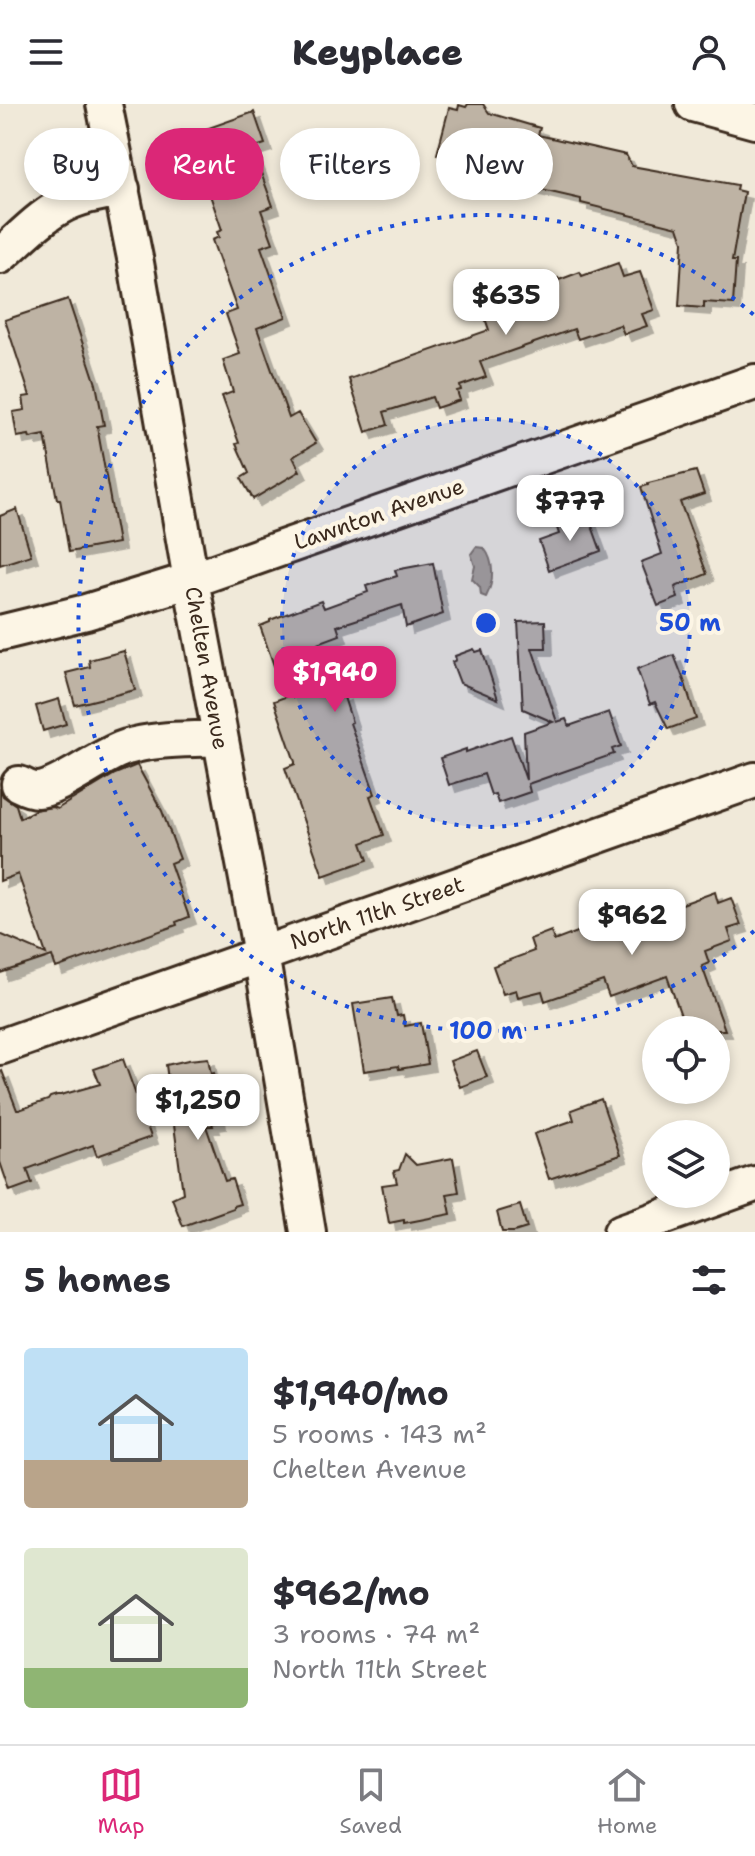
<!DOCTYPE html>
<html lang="en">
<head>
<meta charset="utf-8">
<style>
  :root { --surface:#fff; --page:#f7f7f7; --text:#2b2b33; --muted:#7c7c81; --line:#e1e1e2; --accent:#db2777 }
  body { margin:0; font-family:"Shantell Sans",sans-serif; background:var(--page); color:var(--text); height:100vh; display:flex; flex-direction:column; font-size:30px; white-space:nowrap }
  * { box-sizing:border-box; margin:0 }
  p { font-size:26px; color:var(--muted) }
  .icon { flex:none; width:44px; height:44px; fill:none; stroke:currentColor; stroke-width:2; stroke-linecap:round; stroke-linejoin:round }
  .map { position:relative; height:1128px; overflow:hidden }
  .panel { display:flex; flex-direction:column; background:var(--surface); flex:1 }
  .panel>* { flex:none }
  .banner { position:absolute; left:24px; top:24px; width:708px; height:72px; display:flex; gap:16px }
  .fabs { position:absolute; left:642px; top:912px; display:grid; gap:16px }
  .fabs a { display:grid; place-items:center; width:88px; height:88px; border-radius:50%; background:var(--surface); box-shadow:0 4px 12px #0003; font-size:40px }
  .price { position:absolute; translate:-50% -68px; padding:0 18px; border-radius:16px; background:#fff; color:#222; font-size:26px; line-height:52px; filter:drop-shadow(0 2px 4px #0008) }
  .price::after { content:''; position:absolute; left:50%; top:48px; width:24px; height:18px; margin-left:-12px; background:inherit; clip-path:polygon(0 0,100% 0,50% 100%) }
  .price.on { background:var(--accent); color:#fff }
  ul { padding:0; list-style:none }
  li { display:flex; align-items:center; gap:24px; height:200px; padding:0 24px }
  li span { display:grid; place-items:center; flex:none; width:224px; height:160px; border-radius:8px; color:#555 }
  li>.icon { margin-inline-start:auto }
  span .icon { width:96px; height:96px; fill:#fffc; stroke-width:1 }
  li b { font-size:34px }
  h2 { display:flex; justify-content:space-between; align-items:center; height:96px; padding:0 24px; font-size:34px }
  .chip { padding:0 28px; border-radius:36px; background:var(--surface); box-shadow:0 4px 12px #0003; font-size:28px; line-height:72px }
  .chip.on { background:var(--accent); color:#fff }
  header { display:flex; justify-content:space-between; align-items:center; height:104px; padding:0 24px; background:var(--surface); font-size:36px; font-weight:800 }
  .dock { display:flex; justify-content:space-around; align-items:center; height:112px; border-top:2px solid var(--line); background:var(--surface); font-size:22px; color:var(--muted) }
  .dock a { display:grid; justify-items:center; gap:4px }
  .dock .on { color:var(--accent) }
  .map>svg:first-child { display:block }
  .water { fill:#aaa091; stroke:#7e7163; stroke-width:2 }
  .building { fill:#beb3a4; stroke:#3b2a1e; stroke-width:2; filter:url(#shadow) }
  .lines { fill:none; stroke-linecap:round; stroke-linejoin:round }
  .minor-casing { stroke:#3b2a1e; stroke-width:40 }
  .minor { stroke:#fcf5e5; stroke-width:34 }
  .ring { fill:none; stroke:#1d4ed8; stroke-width:4; stroke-dasharray:4 8 }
  .labels { text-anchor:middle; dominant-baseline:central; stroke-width:8; stroke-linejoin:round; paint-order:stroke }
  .street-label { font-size:22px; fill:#3b2a1e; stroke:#fcf5e5 }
  .centre { fill:#1d4ed8; stroke:#fcf5e5; stroke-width:4 }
  .ring-label { font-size:24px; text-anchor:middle; font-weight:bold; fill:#1d4ed8; stroke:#fcf5e5; stroke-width:8; stroke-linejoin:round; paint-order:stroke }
</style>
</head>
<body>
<header><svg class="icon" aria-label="menu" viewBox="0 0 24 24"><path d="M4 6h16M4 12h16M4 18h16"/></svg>Keyplace<svg class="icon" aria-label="person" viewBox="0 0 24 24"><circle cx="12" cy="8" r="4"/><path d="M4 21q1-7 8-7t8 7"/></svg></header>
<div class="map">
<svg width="755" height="1128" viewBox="0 0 755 1128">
  <defs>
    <filter id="shadow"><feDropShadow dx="7" dy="7" stdDeviation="0" flood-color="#0004"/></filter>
  </defs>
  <rect width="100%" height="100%" fill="#f0e9d9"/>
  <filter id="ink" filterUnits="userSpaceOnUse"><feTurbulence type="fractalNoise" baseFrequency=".0125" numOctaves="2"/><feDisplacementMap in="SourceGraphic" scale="16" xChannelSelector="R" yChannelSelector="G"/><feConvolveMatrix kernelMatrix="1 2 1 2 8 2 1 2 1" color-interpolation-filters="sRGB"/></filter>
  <g filter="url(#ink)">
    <!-- water -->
    <path class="water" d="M476,443L484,444C495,458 494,478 486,493L481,491L480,483L472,475L475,462L471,450Z"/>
    <!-- building -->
    <path class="building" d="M468,0H483L489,9L540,24L538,31L626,51L632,62L737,81L736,86L744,88L732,157H736L733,200L704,198V204L679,202L683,138L678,123L581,99V95L533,84L534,80L485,68L486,62L437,50L449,4L458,6L459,1L466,3Z
      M254,8L265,40L252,44L273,102L261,106L273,139L261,143L286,213L257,224L289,314L298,309L316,339L293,353L300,367L253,395L241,374L249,369L236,340L239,339L222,292L233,288L223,256L240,250L226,210L237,206L212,136L219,133L217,128L222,126L200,62L206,60L205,55L210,53L200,27Z
      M618,159L623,173L640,168L654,206L642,210L647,222L624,230L620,221L578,235L574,225L480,258L486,273L460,282L461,286L457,287L460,296L436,304L432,293L384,308L388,321L366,328L349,275L489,226L476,188L505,178L507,185L518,182L519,187L558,174L559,176L580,168L582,172Z
      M68,195L96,280L104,321L97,322L118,439L69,448L60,395H57L45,331L30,334L29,331L17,333L13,308L25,306L23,293L30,292L5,216Z
      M696,367L704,390L680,398L707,470L675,483L678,494L658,502L641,458L662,450L641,383L648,381V379Z
      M17,405L31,451L0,461V412Z
      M588,411L601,447L549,466L539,437L559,430L557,424L567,421L566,419Z
      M433,459L443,510L406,523L402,501L337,522L340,531L318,539L337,593L343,590L352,618L350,619L375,690L370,692L384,731L362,739L368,756L323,772L285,664L295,660V658L274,597L285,593L260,522L270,518V516L321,497L324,504L368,488L366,482L397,472L395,466Z
      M545,517L546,544H532L557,618L566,615L569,622L609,608L621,642L612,645L614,650L528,680L530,688L498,699L495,690L491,691L484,670L449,681L440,654L466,645V648L511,632L526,676L524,628L553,618L523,605L518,518Z
      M474,545L476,548L482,546L498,595L460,579L452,558L456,556L455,552Z
      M124,547L135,586L75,601L66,569L90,563L89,556Z
      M674,551L685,579L696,615L668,625L655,598L650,600L637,565Z
      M59,595L66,620L43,627L36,602Z
      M137,661L162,707L180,755L170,759L189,813L176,818L177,821L56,864L52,852L0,869V830L46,850L18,770L0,777V684L3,692L16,701L20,714L35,706L52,703L57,705L115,670Z
      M715,788L718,799L731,794L741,821L728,825L732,837L705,847L709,859L702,862L725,926H686L667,872L609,893L603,877L545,897L542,887L518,893L516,886L503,890L493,862L534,847L530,835L551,827L554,837L604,818L602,811L633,800L640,819L660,808Z
      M392,894L395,907H396L397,912L403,911L405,922L421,919L428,960L399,965L398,962L364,967L353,900Z
      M477,947L487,973L460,983L450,957Z
      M208,954L211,970L214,969L220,1003H217L219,1018L212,1019L213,1022H206L225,1077L232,1075L240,1100L233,1102V1104L183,1122L172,1094L183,1089L166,961L188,956Z
      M123,955L151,1033L97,1052L93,1041L27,1065L32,1079L10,1087L0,1058V968L2,967L17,1006H19L48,996L50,993L57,991H61L100,980L94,965Z
      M601,995L620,1051L549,1075L534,1030L574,1016L571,1006Z
      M405,1050L416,1061L453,1054L459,1088L447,1090L451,1110L404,1119V1116L389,1119L382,1081L397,1079L394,1067L399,1066Z
      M520,1101L527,1124L514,1128H502L497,1108Z"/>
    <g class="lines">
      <defs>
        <path id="minor" d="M104,0L136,159L191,476L261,850L308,1128
          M693,0L755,17
          M0,152C22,133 44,108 72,97C88,90 105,88 122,85
          M0,529L86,508L191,476L755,278
          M19,680C25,683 31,686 37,686C58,686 102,650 127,643C156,634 190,636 220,634
          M0,943L755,676
          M621,1128L755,1080"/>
      </defs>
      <!-- minor casing -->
      <use href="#minor" class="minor-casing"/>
      <!-- minor -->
      <use href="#minor" class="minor"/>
    </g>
  </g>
  <!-- distance rings -->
  <circle cx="486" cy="519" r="204" fill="#1d4ed8" fill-opacity=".12"/>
  <g class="ring">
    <circle cx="486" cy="519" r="204"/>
    <path d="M754 827A408 408 0 1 1 754 211"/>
  </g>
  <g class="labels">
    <!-- street labels -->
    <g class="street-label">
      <text transform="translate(379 410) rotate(-19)">Lawnton Avenue</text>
      <text transform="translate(207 564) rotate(80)">Chelten Avenue</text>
      <text transform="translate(377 809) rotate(-19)">North 11th Street</text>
    </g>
  </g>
  <circle cx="486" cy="519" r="12" class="centre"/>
  <g class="ring-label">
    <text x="690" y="527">50 m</text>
    <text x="486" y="935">100 m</text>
  </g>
</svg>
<div class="fabs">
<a><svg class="icon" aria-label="locate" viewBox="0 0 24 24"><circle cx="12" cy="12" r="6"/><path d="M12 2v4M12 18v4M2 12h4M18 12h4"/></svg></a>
<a><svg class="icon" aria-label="layers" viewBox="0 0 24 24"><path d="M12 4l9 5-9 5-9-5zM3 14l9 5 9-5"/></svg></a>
</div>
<b class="price" style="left:506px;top:233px">$635</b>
<b class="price" style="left:570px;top:439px">$777</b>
<b class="price on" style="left:335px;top:610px">$1,940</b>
<b class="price" style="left:632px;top:853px">$962</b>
<b class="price" style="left:198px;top:1038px">$1,250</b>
<div class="banner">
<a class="chip">Buy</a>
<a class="chip on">Rent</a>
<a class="chip">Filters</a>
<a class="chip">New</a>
</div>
</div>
<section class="panel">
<h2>5 homes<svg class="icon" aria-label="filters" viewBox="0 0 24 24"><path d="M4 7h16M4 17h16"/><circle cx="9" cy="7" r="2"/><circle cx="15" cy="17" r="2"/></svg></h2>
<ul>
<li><span style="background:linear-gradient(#bfe0f5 70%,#b9a48a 0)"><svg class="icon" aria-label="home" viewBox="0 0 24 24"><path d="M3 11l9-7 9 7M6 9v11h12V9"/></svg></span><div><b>$1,940/mo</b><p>5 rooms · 143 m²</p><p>Chelten Avenue</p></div></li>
<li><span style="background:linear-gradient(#dfe7d0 75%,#8fb573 0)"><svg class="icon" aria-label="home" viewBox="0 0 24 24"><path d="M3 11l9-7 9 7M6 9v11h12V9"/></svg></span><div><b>$962/mo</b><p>3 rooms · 74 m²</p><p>North 11th Street</p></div></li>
</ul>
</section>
<nav class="dock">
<a class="on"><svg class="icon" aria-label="map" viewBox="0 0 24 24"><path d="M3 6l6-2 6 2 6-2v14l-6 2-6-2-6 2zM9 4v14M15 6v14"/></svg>Map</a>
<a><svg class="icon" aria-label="saved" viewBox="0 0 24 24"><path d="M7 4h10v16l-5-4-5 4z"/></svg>Saved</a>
<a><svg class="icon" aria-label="home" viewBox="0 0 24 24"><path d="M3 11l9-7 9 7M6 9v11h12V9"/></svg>Home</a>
</nav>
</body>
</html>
